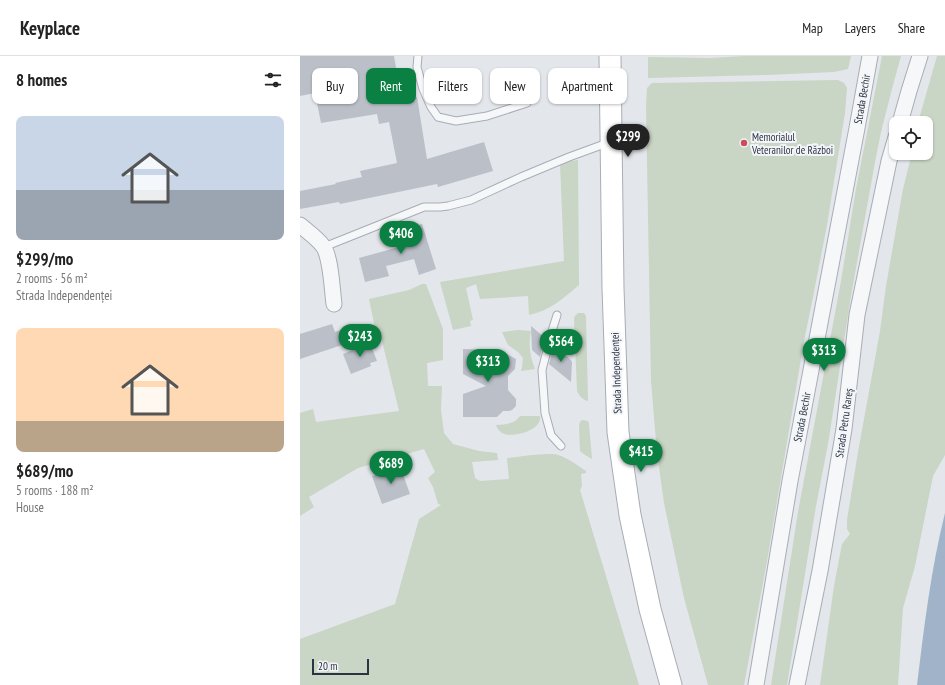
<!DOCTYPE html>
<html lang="en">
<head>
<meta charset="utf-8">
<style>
  :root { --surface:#fff; --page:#f6f6f6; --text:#222; --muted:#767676; --line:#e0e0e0; --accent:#0b8043 }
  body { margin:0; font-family:"PT Sans Narrow",sans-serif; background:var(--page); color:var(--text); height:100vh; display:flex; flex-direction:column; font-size:15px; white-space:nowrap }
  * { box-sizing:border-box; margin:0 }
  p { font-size:13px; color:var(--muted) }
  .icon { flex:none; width:22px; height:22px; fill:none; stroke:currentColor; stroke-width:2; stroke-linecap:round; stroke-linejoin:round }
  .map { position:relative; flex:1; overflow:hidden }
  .panel { display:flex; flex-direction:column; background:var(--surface); width:300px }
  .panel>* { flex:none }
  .banner { position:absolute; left:12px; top:12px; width:380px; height:36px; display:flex; gap:8px }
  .fabs { position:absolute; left:589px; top:60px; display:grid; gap:8px }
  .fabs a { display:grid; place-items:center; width:44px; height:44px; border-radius:8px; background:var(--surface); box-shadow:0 1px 3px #0004; font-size:20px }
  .scale { position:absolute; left:12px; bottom:10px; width:57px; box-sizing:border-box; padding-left:4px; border:2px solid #2b3443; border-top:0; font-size:11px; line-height:14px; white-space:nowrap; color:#2b3443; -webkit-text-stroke:3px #f3f5f8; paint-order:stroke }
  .price { position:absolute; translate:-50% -34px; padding:0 9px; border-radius:14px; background:var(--accent); color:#fff; font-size:13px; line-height:26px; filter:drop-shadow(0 1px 2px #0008) }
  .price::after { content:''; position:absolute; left:50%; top:24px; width:12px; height:9px; margin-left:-6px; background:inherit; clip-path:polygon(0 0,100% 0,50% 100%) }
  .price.on { background:#222; color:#fff }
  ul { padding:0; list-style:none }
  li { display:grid; align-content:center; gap:8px; height:212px; padding:0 16px }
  li span { display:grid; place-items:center; height:124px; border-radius:8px; color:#555 }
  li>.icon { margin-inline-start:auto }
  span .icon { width:72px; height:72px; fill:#fffc; stroke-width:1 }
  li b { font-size:17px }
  h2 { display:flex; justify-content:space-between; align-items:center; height:48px; padding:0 16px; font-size:17px }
  .tag { padding:0 14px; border-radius:8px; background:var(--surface); box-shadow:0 1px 3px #0004; font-size:14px; line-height:36px }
  .tag.on { background:var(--accent); color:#fff }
  header { display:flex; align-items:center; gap:24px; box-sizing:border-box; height:56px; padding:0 20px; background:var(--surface); border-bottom:1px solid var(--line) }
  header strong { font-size:19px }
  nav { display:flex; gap:22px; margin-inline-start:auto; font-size:14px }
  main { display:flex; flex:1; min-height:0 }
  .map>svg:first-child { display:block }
  .green { fill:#c9d5c5 }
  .water { fill:#a0b3c9 }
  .building { fill:#bbbfc8 }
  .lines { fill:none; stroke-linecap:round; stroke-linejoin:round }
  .service-casing { stroke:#a8adb5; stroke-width:9 }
  .minor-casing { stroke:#a8adb5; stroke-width:17 }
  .secondary-casing { stroke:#a8adb5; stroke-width:23 }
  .service { stroke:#f6f7f9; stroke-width:7 }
  .minor { stroke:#f6f7f9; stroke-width:15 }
  .secondary { stroke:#fff; stroke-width:21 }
  .poi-dot { fill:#cb4e5e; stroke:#f3f5f8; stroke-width:1.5 }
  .labels { text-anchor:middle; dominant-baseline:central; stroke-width:4; stroke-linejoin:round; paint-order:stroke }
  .street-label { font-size:11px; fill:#2b3443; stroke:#f3f5f8 }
  .poi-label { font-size:11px; fill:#2b3443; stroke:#f3f5f8; text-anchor:start }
</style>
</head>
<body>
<header>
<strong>Keyplace</strong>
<nav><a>Map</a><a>Layers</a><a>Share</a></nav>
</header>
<main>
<section class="panel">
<h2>8 homes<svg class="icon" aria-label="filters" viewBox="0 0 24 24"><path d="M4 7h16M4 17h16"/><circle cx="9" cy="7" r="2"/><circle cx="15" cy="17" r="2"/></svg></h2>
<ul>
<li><span style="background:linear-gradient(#c9d6e8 60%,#9aa5b1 0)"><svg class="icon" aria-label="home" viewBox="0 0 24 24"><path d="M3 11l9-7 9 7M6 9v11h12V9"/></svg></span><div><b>$299/mo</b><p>2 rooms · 56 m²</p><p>Strada Independenței</p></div></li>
<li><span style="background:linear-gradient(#ffd9b3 75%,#b9a48a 0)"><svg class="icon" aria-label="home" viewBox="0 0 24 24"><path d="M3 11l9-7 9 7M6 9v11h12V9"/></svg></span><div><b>$689/mo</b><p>5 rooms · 188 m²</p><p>House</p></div></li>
</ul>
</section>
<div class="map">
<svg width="645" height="629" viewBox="0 0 645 629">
  <rect width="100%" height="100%" fill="#e3e6eb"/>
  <!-- green -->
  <path class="green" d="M444,0H551L548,13L534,16L467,19L348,22V1L411,2Z
    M582,0H601L593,29L581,76L575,106L551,240L528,388L516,450L487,629H471L498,456L541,225L556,133Z
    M637,0H645V399L633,420L615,510L603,552L598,629H520L534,530L542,488L550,478L547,473V464L558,396L580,275L586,230L603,133L612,97H626V67H618L621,56Z
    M538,24L544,27L547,32L545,57L527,169L513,241L504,285L467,505L444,629H408L384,542L364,447L357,397L351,325L346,50L347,32L352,27Z
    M278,104L279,229C264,242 249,255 229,259L228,240L180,243L176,228L166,232L173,264L170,265L171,270L153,274L140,226L264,205L260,107Z
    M122,228H126L143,273V304L127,307L128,330H142L141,354L144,377L153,388L179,395L197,397L198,404L172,406L175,422L180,425L209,423L207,402C219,401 248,396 258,399C268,402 277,409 286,415V417L281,418L282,430L280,434L339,629H0V583L95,548L119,463L141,449L138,448L133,431L128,422L135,416L124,393L58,412L9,441L14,451L0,460V357L13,353L16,366L99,355L82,285L75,272L69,243L109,234Z
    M278,257H284L286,260L288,345C283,344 278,339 277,334L274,263L275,260Z
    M218,274L231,275C228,288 230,301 235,313L221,315L222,312L223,302L218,296L208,289L202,276Z
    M220,360H240C240,361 240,365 239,366C235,376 211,382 202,377C199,375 197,372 196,369C206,368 213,369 220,360Z
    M282,364L288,365L289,368L292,403L285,399L280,395L279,369L280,366Z"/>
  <!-- water -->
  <path class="water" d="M645,457V629H617C624,571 631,513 645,457Z"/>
  <!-- building -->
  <path class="building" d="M0,0H94L98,23L104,22L107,42L117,41L127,103L184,86L193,115L138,131L137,128L40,148L39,146L0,153V135L36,128L35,127L62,121L60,115L97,107L89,66L79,68L77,58L21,67L15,37L0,40Z
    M169,13L172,30L165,31L167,43L142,48L137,19Z
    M122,168L136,213L119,219L114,203L86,210L89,220L65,226L59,202L99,191L95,175Z
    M32,268L35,276L46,272L51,286L0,303V278Z
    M231,270L245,282L240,301L232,294Z
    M70,287L77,305L70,307L71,310L51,318L43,298Z
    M254,289L270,303L272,306L271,326L249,308Z
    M163,293L199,294L216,303L215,313L208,320V334L216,343V350L212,354L209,355H203L197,361H163V338L186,330L163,318Z
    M100,410L110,438L82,448L72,420Z"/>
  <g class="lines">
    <defs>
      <path id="service" d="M118,0L117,11L123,33L131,51L138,61L156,65L187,60L227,47
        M24,191L124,151H140L148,150L171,144L221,121L269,101L310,86
        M257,259L252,275L242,314L245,357L251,379L261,390"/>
      <path id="minor" d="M600,67L609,35L620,0
        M0,169C8,176 17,182 23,190C31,201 32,233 34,248
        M456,629L490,425L557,72L570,0
        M497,629L520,515L544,373L557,259L589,105L596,81"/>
      <path id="secondary" d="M310,0L313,232L318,376L330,459L350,553L371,629"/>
    </defs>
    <!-- service casing -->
    <use href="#service" class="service-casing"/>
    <!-- minor casing -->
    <use href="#minor" class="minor-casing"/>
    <!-- secondary casing -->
    <use href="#secondary" class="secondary-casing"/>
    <!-- service -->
    <use href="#service" class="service"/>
    <!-- minor -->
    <use href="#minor" class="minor"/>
    <!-- secondary -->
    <use href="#secondary" class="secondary"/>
  </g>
  <!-- markers -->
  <circle class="poi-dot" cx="444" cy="87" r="4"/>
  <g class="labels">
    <!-- street labels -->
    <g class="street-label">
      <text transform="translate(562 43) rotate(-80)">Strada Bechir</text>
      <text transform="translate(316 317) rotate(-92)">Strada Independenței</text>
      <text transform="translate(502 361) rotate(-79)">Strada Bechir</text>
      <text transform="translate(544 367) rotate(-82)">Strada Petru Rareș</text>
    </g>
    <!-- poi labels -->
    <g class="poi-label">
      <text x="452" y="81">Memorialul<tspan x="452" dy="13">Veteranilor de Război</tspan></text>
    </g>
  </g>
</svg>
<div class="fabs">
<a><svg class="icon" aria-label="locate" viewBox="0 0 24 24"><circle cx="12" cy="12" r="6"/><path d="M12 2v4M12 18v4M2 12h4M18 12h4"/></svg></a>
</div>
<div class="scale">20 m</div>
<b class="price on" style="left:328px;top:102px">$299</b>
<b class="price" style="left:101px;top:199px">$406</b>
<b class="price" style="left:60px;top:302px">$243</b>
<b class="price" style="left:261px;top:307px">$564</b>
<b class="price" style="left:524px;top:316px">$313</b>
<b class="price" style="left:188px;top:327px">$313</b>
<b class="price" style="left:341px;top:417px">$415</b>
<b class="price" style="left:91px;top:429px">$689</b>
<div class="banner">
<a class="tag">Buy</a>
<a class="tag on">Rent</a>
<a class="tag">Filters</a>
<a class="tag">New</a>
<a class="tag">Apartment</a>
</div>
</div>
</main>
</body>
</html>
